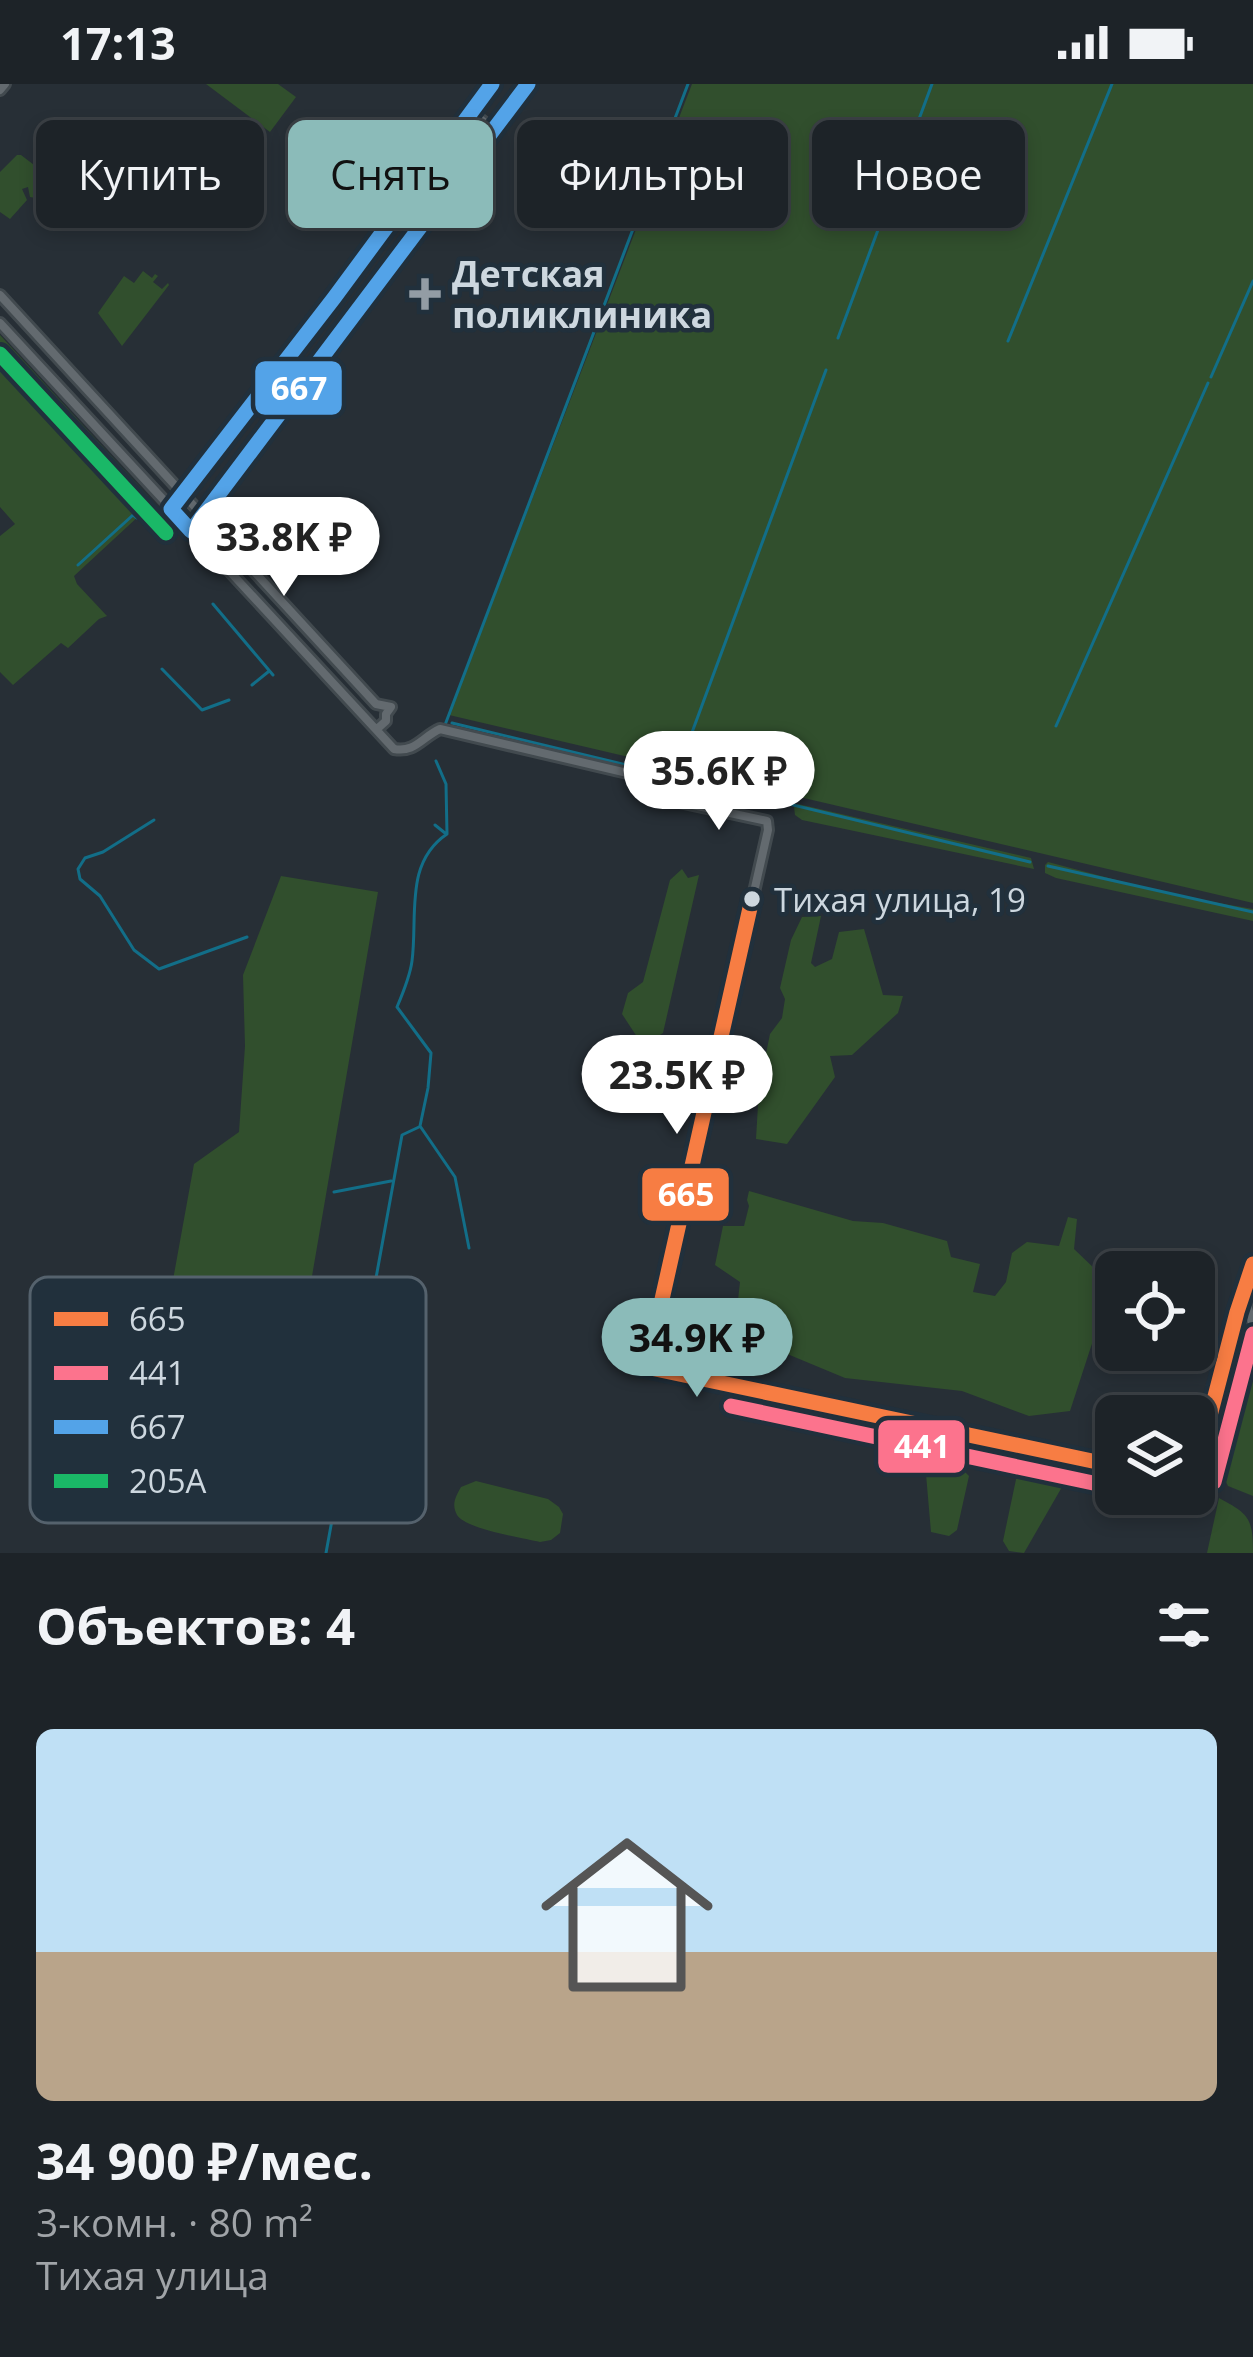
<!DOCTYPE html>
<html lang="ru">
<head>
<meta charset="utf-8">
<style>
  :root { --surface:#1d2328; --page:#2a2f34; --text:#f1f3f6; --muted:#a0a4a8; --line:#3b4045; --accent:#8bbbb9 }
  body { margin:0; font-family:"Open Sans",sans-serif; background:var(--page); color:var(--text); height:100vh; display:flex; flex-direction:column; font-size:45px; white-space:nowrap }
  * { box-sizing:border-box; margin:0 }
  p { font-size:39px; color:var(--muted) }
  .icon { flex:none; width:66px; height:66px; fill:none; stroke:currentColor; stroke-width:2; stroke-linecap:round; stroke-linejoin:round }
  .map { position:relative; height:1469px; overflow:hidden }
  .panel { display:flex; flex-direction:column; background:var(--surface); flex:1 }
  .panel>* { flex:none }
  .guide { position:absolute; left:36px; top:36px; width:1182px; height:108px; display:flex; gap:24px }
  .tools { position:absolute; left:1095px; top:1167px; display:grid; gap:24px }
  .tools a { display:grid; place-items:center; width:120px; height:120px; border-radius:18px; background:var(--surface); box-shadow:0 6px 18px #0003,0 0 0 3px var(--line); font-size:60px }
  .price { position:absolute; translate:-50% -102px; padding:0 27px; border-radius:42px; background:#fff; color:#222; font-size:39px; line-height:78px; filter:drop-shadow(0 3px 6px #0008) }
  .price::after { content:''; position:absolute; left:50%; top:72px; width:36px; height:27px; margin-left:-18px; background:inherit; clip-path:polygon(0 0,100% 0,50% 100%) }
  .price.active { background:var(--accent); color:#111 }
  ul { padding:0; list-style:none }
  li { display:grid; align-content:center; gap:24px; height:636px; padding:0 36px }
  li+li { border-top:3px solid var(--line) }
  li span { display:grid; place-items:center; height:372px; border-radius:18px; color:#555 }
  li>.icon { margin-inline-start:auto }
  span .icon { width:216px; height:216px; fill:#fffc; stroke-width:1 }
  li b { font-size:51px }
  h2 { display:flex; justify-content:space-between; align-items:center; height:144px; padding:0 36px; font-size:51px }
  .chip { padding:0 42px; border-radius:18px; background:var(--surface); box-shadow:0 6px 18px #0003,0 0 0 3px var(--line); font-size:42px; line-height:108px }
  .chip.active { background:var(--accent); color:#111 }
  .status { display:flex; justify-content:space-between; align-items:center; height:84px; padding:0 60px; background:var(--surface); direction:ltr }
  .status svg { height:33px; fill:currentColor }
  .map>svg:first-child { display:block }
  .green { fill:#314f2d }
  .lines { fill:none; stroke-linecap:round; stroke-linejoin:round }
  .stream { stroke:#126e88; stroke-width:3 }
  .minor-casing { stroke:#424a4f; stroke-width:14 }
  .minor { stroke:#636a6f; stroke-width:8 }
  .bus-1-casing { stroke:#21303c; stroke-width:24 }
  .bus-2-casing { stroke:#21303c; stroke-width:24 }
  .bus-3-casing { stroke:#21303c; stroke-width:24 }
  .bus-4-casing { stroke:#21303c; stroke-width:24 }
  .bus-1 { stroke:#f77d43; stroke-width:15 }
  .bus-2 { stroke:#fc738d; stroke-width:15 }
  .bus-3 { stroke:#53a3e8; stroke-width:15 }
  .bus-4 { stroke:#1ab867; stroke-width:15 }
  .poi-dot { fill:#939ca4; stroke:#21303c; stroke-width:4.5 }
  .bus-dot { fill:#cdd7df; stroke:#21303c; stroke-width:4.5 }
  .labels { text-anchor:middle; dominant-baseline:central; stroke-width:9; stroke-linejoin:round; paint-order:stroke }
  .bus-label { font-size:33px; fill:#cdd7df; stroke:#21303c; text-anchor:start }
  .poi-label { font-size:36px; font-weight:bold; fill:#cdd7df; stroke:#21303c; text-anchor:start }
  .key { fill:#21303c; stroke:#55626d; stroke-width:3 }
  .key-label { font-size:33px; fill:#cdd7df }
  .line-badge { stroke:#21303c; stroke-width:4.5 }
  .badge-label { font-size:33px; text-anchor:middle; font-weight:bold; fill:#fff }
</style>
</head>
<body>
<div class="status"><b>17:13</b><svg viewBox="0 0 49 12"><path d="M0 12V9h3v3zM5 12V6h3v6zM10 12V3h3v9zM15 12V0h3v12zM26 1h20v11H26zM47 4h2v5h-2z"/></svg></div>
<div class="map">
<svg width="1253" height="1469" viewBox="0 0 1253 1469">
  <rect width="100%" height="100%" fill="#272f36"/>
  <!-- green -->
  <path class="green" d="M206,0H278L296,13L270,48Z
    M692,0H1253V819L449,631Z
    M17,71H21L51,94L53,102L41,115L30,113L28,103L22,105L27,116L10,135L0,128V88Z
    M143,187L152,194L155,190L158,192L153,198L162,205L168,199L169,201L122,262L98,229L124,192L134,199Z
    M0,251L148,412L139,421L0,270Z
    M0,279L141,430L74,492L77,500L107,532L99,535L68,564L61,559L13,601L0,588V452L15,440L0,423Z
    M798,720L1031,774L1034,785L802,736L795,731L794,723Z
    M1048,778L1173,811L1253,825V837L1056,794L1045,789V781Z
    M682,785L688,794L699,791L663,949L643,962L622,930L628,909L643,898L670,796Z
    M281,792L378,808L311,1198L282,1193L270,1208L267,1239L224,1280L185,1271L165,1240L194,1080L239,1048L245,962L243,891Z
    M821,832L811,879L815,883L832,875L839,848L864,845L883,911L903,912L898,929L852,971L830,972L835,993L787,1060L756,1055L759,1004L770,950L782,934L785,915L780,904L791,856L802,833Z
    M749,1107L853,1137L883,1139L947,1157L951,1173L980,1180L973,1208L995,1212L1006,1198L1012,1169L1027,1158L1059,1162L1068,1133L1077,1135L1074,1165L1096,1186L1101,1232L1070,1327L1029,1332L962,1307L845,1294L739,1250L736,1234L740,1198L715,1181L723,1142H744L749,1122L747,1116Z
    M1251,1274L1253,1276V1412L1228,1402L1224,1394L1247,1277Z
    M924,1367L963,1375L961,1384L969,1392L957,1446L949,1452L931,1448Z
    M1018,1386L1066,1396L1024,1469L1009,1467L1003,1457Z
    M476,1397L548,1415L559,1423L563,1430L560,1449L551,1456L540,1458C522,1454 466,1445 457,1431C451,1420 456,1412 461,1403Z
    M1219,1414C1249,1430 1253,1434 1253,1469H1207Z"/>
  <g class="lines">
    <!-- stream -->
    <path class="stream" d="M838,254L932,0
      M1008,257L1112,0
      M1211,293L1253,197
      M78,481L133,431L137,434
      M213,520L273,591
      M162,585L202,626L229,616
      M252,601L268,588
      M452,639L1030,778
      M445,641L688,0
      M1056,642L1208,299
      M436,677L446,700L447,750C404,779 418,832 412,877C410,892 403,909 397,923L431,969L428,1004L420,1042L455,1093L469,1164
      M677,689L826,286
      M154,736L103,768L85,774L78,785L80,795L100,812L134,866L159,885L247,853
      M435,741L445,749
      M1048,782L1253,828
      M334,1108L391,1097
      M1215,1402L1245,1262L1250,1260L1253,1265
      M326,1469L402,1051L419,1043"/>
    <defs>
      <path id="minor" d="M0,6L5,0
        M471,28L493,45
        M0,211L376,620L391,623L386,630V637L377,645
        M0,239L394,665C415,669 422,653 440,645L670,699L680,704L679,718L767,737L768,746L656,1242L641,1282L1116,1382
        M171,425L334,214L492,0
        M191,447L528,0
        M1245,1212L1253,1243
        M654,1252L656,1265L669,1286
        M1194,1393L1237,1228L1253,1180"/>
    </defs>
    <!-- minor casing -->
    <use href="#minor" class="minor-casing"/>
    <!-- minor -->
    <use href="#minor" class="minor"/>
    <defs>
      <path id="bus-1" d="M752,815L656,1242L641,1282L1116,1382
        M1194,1393L1237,1228L1253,1180"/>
      <path id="bus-2" d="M731,1322L1112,1403
        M1214,1398L1253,1250"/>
      <path id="bus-3" d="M492,0L334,214L171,425L191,447L528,0"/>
      <path id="bus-4" d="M0,270L166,449"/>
    </defs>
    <!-- bus-1 casing -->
    <use href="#bus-1" class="bus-1-casing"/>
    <!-- bus-2 casing -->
    <use href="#bus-2" class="bus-2-casing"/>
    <!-- bus-3 casing -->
    <use href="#bus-3" class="bus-3-casing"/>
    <!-- bus-4 casing -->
    <use href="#bus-4" class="bus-4-casing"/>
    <!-- bus-1 -->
    <use href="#bus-1" class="bus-1"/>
    <!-- bus-2 -->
    <use href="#bus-2" class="bus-2"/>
    <!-- bus-3 -->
    <use href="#bus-3" class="bus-3"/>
    <!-- bus-4 -->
    <use href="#bus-4" class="bus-4"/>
  </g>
  <!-- markers -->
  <path class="poi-dot" d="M419 192h12v12h12v12h-12v12h-12v-12h-12v-12h12z"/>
  <circle class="bus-dot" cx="752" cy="815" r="10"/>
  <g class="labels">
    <!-- bus labels -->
    <g class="bus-label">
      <text x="774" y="815">Тихая улица, 19</text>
    </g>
    <!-- poi labels -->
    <g class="poi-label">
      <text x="452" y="189">Детская<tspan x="452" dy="41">поликлиника</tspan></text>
    </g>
  </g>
  <!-- legend -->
  <rect x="30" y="1193" width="396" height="246" rx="18" class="key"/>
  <rect x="54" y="1228" width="54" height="14" fill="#f77d43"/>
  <rect x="54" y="1282" width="54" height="14" fill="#fc738d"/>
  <rect x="54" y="1336" width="54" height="14" fill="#53a3e8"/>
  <rect x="54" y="1390" width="54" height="14" fill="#1ab867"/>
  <g class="key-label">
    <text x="129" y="1247">665</text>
    <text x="129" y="1301">441</text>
    <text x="129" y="1355">667</text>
    <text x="129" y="1409">205А</text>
  </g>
  <g class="line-badge">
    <rect x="253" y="275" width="91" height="58" rx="12" fill="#53a3e8"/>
    <rect x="640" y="1082" width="91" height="57" rx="12" fill="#f77d43"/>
    <rect x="876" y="1334" width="91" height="57" rx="12" fill="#fc738d"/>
  </g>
  <g class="badge-label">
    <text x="299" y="316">667</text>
    <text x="686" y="1122">665</text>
    <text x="922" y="1374">441</text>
  </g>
</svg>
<div class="tools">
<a><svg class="icon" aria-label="locate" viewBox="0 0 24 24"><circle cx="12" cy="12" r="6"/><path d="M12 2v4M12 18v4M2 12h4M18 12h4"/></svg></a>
<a><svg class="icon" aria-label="layers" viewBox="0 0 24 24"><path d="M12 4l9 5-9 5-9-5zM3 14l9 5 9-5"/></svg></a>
</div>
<b class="price" style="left:284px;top:515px">33.8K ₽</b>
<b class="price" style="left:719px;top:749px">35.6K ₽</b>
<b class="price" style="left:677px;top:1053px">23.5K ₽</b>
<b class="price active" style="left:697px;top:1316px">34.9K ₽</b>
<div class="guide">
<a class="chip">Купить</a>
<a class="chip active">Снять</a>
<a class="chip">Фильтры</a>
<a class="chip">Новое</a>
</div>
</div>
<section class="panel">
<h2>Объектов: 4<svg class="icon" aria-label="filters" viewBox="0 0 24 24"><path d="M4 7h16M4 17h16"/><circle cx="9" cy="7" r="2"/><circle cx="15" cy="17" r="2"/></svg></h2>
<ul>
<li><span style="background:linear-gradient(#bfe0f5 60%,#b9a48a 0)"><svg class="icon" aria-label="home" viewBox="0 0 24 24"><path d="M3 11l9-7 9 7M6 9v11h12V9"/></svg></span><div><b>34 900 ₽/мес.</b><p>3-комн. · 80 m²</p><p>Тихая улица</p></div></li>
</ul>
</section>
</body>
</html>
